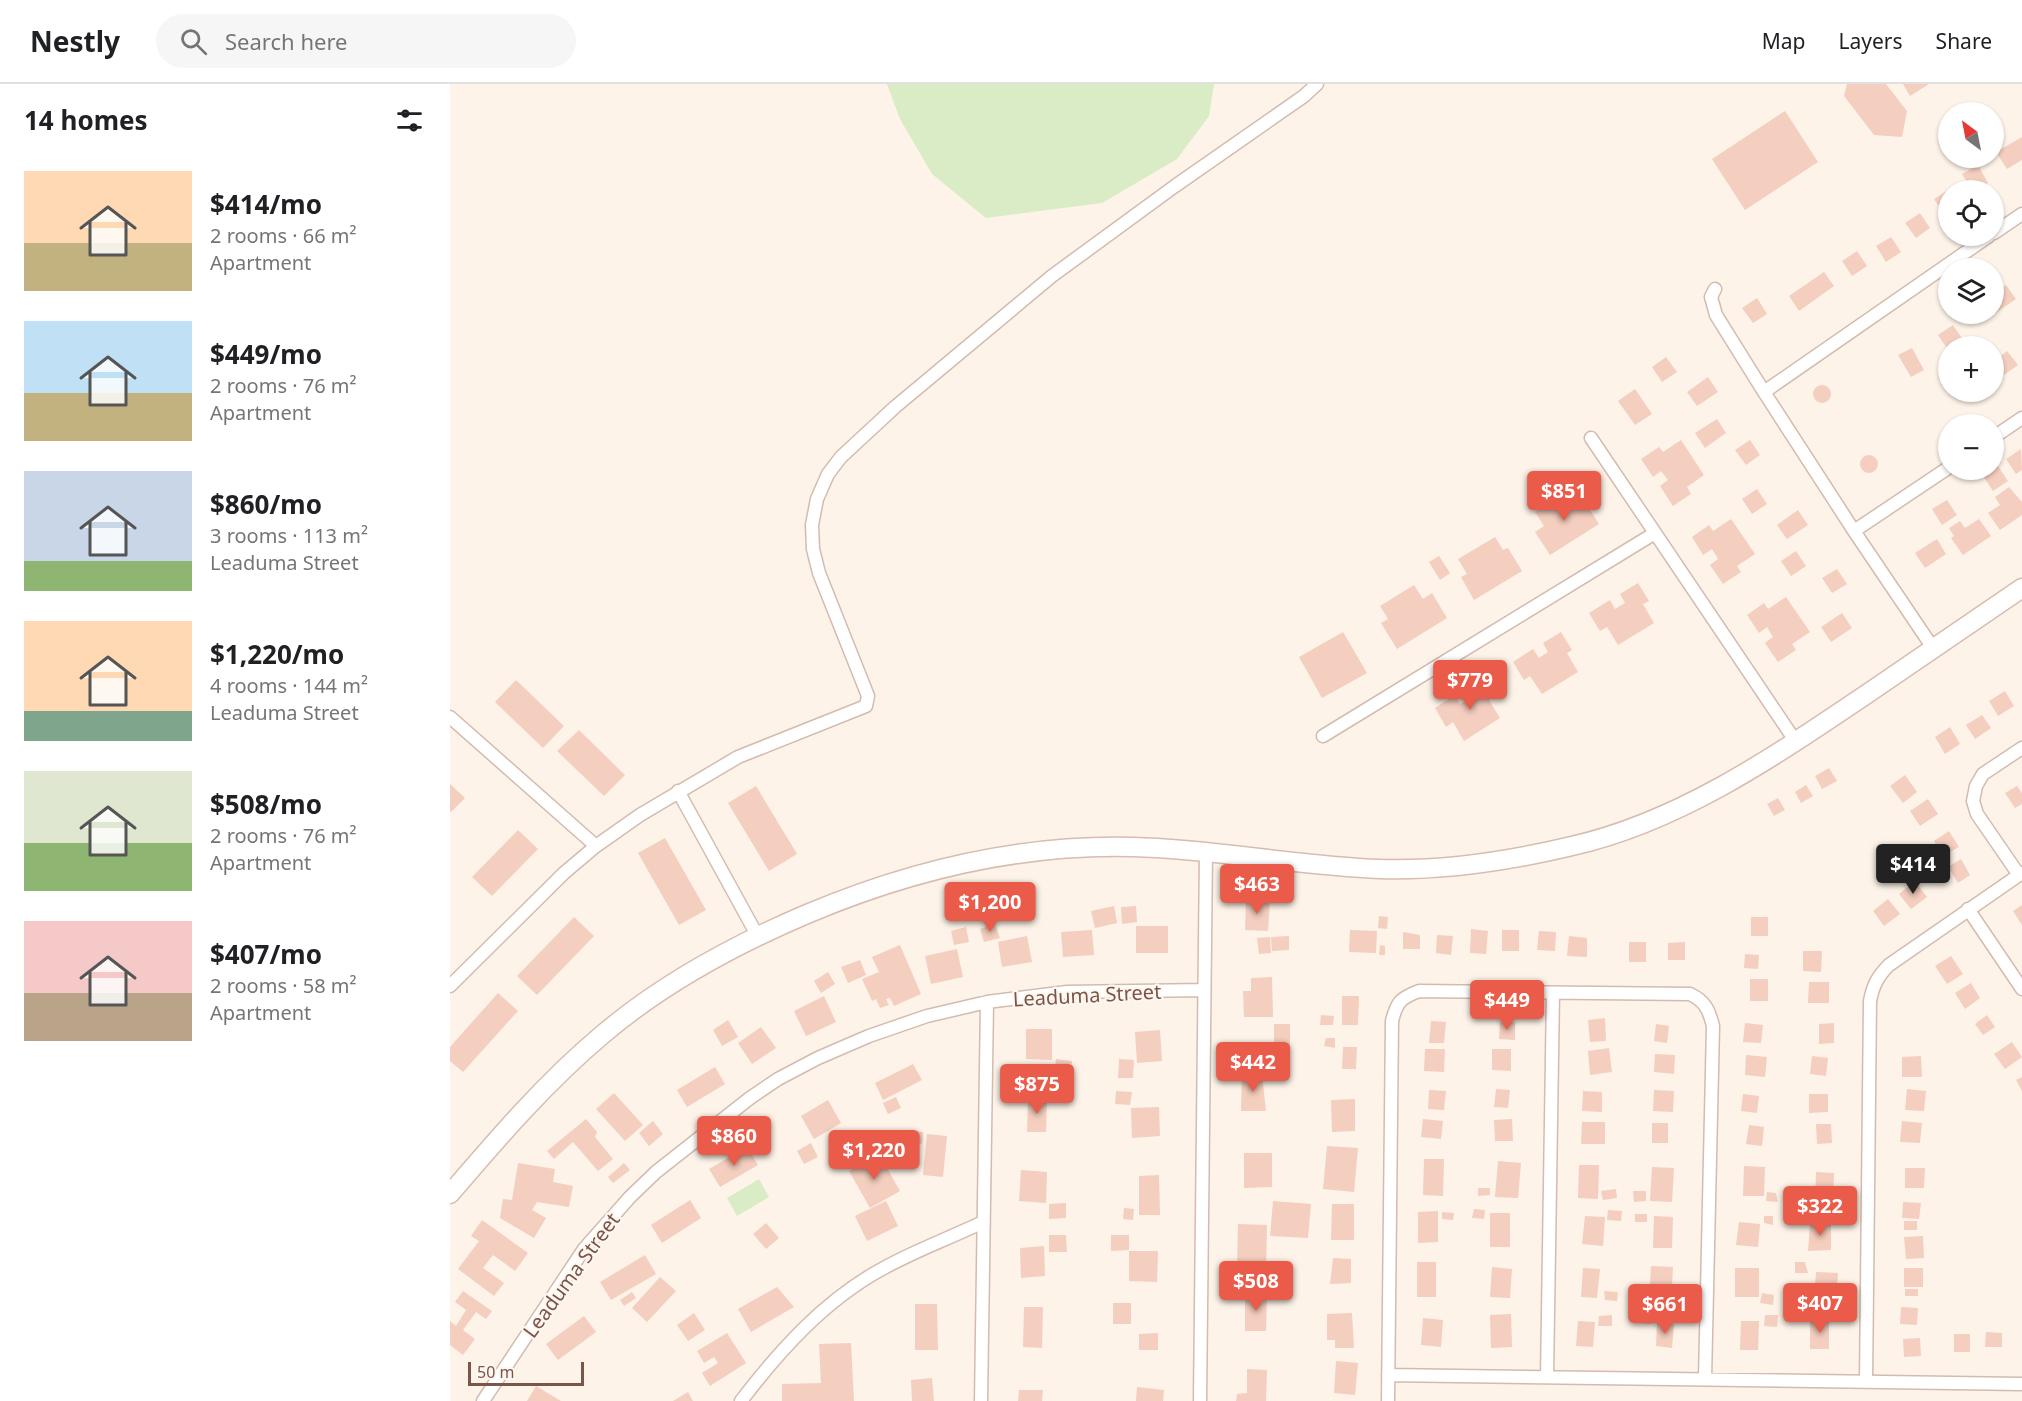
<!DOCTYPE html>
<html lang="en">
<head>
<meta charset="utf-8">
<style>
  :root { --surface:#fff; --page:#f6f6f6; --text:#202124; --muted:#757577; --line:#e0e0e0; --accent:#eb5b49 }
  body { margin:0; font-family:"Noto Sans",sans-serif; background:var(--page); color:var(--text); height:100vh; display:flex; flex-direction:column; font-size:22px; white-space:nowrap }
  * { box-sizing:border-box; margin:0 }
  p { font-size:20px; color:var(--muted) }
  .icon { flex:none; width:33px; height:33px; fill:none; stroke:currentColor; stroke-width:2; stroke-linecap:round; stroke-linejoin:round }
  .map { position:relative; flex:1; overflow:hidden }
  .panel { display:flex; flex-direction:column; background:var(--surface); width:450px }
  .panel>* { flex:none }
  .needle { width:39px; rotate:328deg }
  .buttons { position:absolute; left:1488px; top:18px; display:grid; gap:12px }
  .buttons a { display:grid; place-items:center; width:66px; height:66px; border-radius:50%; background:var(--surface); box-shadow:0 2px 4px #0004; font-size:30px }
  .scale { position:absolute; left:18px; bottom:15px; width:116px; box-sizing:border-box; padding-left:6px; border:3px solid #79564a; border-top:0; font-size:16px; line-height:21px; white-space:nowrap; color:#79564a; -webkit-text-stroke:4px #fff7ef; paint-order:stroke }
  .price { position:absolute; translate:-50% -51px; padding:0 14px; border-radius:6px; background:var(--accent); color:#fff; font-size:20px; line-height:39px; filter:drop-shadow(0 2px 3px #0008) }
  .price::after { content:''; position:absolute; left:50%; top:36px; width:18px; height:14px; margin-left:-9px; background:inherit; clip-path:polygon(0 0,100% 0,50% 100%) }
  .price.current { background:#222; color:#fff }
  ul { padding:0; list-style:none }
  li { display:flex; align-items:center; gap:18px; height:150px; padding:0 24px }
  li span { display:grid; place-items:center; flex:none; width:168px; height:120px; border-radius:0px; color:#555 }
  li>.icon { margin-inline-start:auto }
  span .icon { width:72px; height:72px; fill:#fffc; stroke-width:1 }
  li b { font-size:26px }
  h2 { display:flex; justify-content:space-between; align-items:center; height:72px; padding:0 24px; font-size:26px }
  header { display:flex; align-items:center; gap:36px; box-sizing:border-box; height:84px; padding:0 30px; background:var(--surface); border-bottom:2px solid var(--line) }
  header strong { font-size:28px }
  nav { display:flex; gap:33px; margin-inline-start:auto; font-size:21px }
  .search { width:420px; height:54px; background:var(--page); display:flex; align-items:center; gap:15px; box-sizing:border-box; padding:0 21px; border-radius:33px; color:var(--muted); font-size:22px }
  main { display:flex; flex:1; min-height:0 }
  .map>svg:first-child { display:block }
  .green { fill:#d9ecc5 }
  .building { fill:#f4cebe }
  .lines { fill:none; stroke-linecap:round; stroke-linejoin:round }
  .street-casing { stroke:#d3bbaf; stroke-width:15 }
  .secondary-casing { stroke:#d8bcaf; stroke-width:21 }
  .street { stroke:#fff; stroke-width:12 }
  .secondary { stroke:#fff; stroke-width:18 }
  .labels { text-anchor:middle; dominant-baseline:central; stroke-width:4.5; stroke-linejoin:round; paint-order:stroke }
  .street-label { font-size:20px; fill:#79564a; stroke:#fff7ef }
</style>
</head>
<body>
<header>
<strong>Nestly</strong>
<div class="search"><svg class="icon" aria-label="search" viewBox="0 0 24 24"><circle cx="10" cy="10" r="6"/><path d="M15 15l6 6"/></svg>Search here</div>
<nav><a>Map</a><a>Layers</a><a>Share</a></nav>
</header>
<main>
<section class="panel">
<h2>14 homes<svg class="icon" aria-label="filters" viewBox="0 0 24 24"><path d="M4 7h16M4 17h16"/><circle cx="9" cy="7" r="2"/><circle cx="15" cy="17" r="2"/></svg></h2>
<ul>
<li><span style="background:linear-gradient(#ffd9b3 60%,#c2b280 0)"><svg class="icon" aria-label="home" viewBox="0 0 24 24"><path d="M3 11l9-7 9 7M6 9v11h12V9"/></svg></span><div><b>$414/mo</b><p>2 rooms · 66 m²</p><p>Apartment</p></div></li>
<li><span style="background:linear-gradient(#bfe0f5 60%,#c2b280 0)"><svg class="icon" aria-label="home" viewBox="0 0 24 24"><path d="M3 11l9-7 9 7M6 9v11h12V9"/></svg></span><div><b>$449/mo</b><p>2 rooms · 76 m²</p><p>Apartment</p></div></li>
<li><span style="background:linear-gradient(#c9d6e8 75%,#8fb573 0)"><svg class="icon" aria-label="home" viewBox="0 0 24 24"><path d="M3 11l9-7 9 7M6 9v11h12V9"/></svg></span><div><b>$860/mo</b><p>3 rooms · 113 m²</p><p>Leaduma Street</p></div></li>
<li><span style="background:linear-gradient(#ffd9b3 75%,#7fa58c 0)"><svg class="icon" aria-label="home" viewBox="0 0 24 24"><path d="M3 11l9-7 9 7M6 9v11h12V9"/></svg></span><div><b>$1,220/mo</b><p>4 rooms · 144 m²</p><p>Leaduma Street</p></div></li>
<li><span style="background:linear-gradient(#dfe7d0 60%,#8fb573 0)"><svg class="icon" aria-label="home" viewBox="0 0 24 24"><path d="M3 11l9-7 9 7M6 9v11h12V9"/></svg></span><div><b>$508/mo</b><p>2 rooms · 76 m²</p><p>Apartment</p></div></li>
<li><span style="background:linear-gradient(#f6c9c9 60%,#b9a48a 0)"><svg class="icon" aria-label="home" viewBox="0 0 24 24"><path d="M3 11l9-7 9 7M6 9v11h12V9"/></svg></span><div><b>$407/mo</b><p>2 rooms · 58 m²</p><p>Apartment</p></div></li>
</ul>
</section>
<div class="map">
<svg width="1572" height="1317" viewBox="0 0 1572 1317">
  <rect width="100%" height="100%" fill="#fdf3e8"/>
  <!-- green -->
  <path class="green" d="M437,0H764L759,32L727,75L652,119L536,134L482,90L450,35Z
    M309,1095L319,1113L287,1132L277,1114Z"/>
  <!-- building -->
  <path class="building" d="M1397,0H1436L1457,27L1452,53L1424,51L1394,12Z
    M1453,0H1479L1460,12Z
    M1335,27L1368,78L1295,126L1262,75Z
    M1572,53V76L1557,85L1546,68Z
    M1528,81L1538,99L1522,106L1512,90Z
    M1498,106V127L1494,130L1484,115Z
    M1470,129L1480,144L1466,154L1455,139Z
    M1441,153L1451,168L1436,178L1426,162Z
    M1407,167L1417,182L1402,192L1392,177Z
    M1374,188L1384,202L1349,227L1339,212Z
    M1556,201L1566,215L1531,239L1524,230H1544V209Z
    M1307,214L1317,230L1303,239L1292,224Z
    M1503,241L1513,256L1503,262H1498V266L1488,251Z
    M1462,264L1474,286L1461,293L1448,271Z
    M1557,267L1568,281L1544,298V277Z
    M1216,273L1227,288L1212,298L1202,283Z
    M1258,293L1268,308L1247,322L1237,308Z
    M1363 310a9 9 0 1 1 18 0a9 9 0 1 1-18 0Z
    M1185,305L1202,330L1185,341L1168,317Z
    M1267,335L1276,349L1255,364L1245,349Z
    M1231,356L1254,391L1237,403L1241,410L1223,422L1210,402L1218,396L1211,387L1203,393L1191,375L1209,363L1213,368Z
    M1300,356L1310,371L1296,381L1285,366Z
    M1571,365L1572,386L1566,390L1556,375Z
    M1410 380a9 9 0 1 1 18 0a9 9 0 1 1-18 0Z
    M1548,382L1558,397L1543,407L1533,392Z
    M1559,403L1572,418V431L1550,446L1538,429L1550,421L1545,413Z
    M1307,405L1317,420L1302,430L1292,415Z
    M1120,406L1130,421L1135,418L1149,440L1100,471L1085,448L1094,442L1085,428Z
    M1497,416L1507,431L1492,441L1482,425Z
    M1348,426L1358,441L1337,455L1327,441Z
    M1281,435L1305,470L1287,482L1291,488L1273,500L1260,481L1268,475L1262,465L1253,471L1242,453L1259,441L1263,447Z
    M1529,435L1541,452L1513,471L1501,454L1504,452L1499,444L1510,437L1515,444Z
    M1045,453L1053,466L1058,464L1072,487L1024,516L1011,493L1017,490L1008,475Z
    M1487,455L1496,470L1475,484L1465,469Z
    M1346,467L1356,482L1341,492L1331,477Z
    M989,472L1000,489L990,496L979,478Z
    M1387,485L1397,500L1382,509L1372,494Z
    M1188,499L1199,517L1193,520L1204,539L1168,561L1157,543L1150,547L1139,529L1160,516L1165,525L1175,519L1170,510Z
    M964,501L973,515L982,509L997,534L947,565L931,539L938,535L930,522Z
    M1336,513L1360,548L1342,560L1346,566L1328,578L1315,559L1323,553L1317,543L1309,549L1297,531L1314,519L1318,525Z
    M1392,529L1402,544L1381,558L1371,543Z
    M893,548L917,589L872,614L849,573Z
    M1111,548L1122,566L1117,569L1128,588L1092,610L1080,592L1074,596L1063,578L1083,565L1089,574L1098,568L1093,559Z
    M1033,594L1044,613L1039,616L1050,634L1014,657L1003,638L996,643L985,624L1005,611L1010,620L1020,614L1015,606Z
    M66,596L114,642L93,664L45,618Z
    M1555,607L1564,622L1548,632L1539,617Z
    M1532,631L1541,644L1525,655L1516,641Z
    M1500,643L1510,660L1495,670L1485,653Z
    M129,646L175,691L154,712L107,667Z
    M1379,684L1387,697L1372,705L1365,692Z
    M1455,691L1467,708L1453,719L1440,702Z
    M0,700L15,714L1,728L0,726Z
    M1356,701L1363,712L1351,719L1345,708Z
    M306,702L347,770L319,787L278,719Z
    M1567,702L1572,709V720L1565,724L1555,709Z
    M1328,714L1335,726L1324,732L1317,720Z
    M1478,715L1488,730L1470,742L1460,727Z
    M68,746L88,765L42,812L22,793Z
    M1499,747L1509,763L1493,772L1484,757Z
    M215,754L256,826L229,841L188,769Z
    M1511,775L1520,791L1508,799L1498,783Z
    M1465,797L1477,813L1461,825L1449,810Z
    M796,815L820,816L818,847L795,846Z
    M1438,815L1450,830L1434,842L1423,827Z
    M1572,821V841L1563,827Z
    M664,822L667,839L645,844L641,827Z
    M686,822L687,838L672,840L671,823Z
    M929,832L938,833L937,845L928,844Z
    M124,833L144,852L87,911L67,892Z
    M1301,833H1318V852H1301Z
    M545,840L550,854L534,858L530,845Z
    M686,842H718V869H686Z
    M516,843L519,858L504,861L501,847Z
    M1021,845L1038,847L1036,870L1020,869Z
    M642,846L644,871L613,873L611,848Z
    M900,846L927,847L926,869L899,868Z
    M1052,846H1069V867H1052Z
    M1089,847L1106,848L1105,867L1087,866Z
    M953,848L970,851V865H953Z
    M987,851L1003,852L1001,871L986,869Z
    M577,852L582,878L552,883L548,858Z
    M839,852V866L822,867L821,853Z
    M1119,852L1137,854V873L1117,872Z
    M820,853L821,869L809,870L807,854Z
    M1179,858H1196V878H1179Z
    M1235,858V876H1218V859Z
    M450,861L471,910L444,922L440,914L436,915L439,921L430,924L426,915L422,917L412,895L429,888L422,873Z
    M930,861L935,862V871H929Z
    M507,865L513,893L481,900L475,872Z
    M1353,867H1372L1371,888L1353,887Z
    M1295,870L1309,871L1308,885L1294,884Z
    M1501,872L1513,890L1497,900L1485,882Z
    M410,876L416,891L398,899L391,883Z
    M378,888L385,900L371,909L364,897Z
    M822,893L823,933H794L793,907H801V894Z
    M1300,895H1318V917H1300Z
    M1359,898H1379V919H1358Z
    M1521,899L1530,914L1515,925L1505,909Z
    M48,909L68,927L13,988L0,977V963Z
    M374,912L386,938L356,952L344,927Z
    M892,912H909L908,941H892Z
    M871,931L884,932L883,941H870Z
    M1537,931L1545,943L1533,951L1525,940Z
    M1155,934L1156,957L1140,958L1138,936Z
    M278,936L288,953L272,962L263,946Z
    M981,937L996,938L994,959H979Z
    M1050,938H1065V956L1049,955Z
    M1295,939L1313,941L1311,959L1293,958Z
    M1384,939V959L1369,960V940Z
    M824,940H840V967H824Z
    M1206,940L1219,942L1217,959L1204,957Z
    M311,943L326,964L302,980L288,959Z
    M576,945H602V976L576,975Z
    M710,946L712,977L687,979L685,948Z
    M876,954H885V964L874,962Z
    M1562,958L1572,973L1555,985L1544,970Z
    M893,963H907L906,985H892Z
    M1159,964L1162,988L1140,991L1138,967Z
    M975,965H995L994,988L974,987Z
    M1042,965H1061V987L1042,986Z
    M1205,970L1225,971L1224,990L1204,988Z
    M1296,971L1317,973L1315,993L1295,991Z
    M1362,972L1378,974L1376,992L1360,990Z
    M1471,972L1472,993H1452V973Z
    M606,975L622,977L620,992L604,990Z
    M669,975L684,976L683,994H668Z
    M463,980L472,996L433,1016L425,999Z
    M265,983L275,1000L237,1023L227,1006Z
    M792,988L812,990L816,1027H791Z
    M1572,993V1007L1566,996Z
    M1046,1005L1060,1006L1058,1024L1044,1023Z
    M1457,1005L1476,1007L1474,1027L1455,1026Z
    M979,1006L996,1007L994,1026L978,1025Z
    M1204,1006L1224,1007L1223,1028L1203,1027Z
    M666,1007L682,1008L680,1021L665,1020Z
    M1133,1007L1152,1008V1028L1132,1027Z
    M164,1009L193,1041L175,1057L146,1025Z
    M1293,1010L1309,1012L1307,1029L1291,1027Z
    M1359,1010H1378V1028L1359,1029Z
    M446,1013L451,1024L438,1030L433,1019Z
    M578,1015H597L596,1048H577Z
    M905,1015V1047L882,1048L881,1016Z
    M378,1016L391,1039L364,1055L351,1032Z
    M709,1023L710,1052L682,1054L681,1024Z
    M136,1035L147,1048L145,1053L163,1075L148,1087L123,1058L104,1075L97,1067Z
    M973,1035L993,1037L991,1055L971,1053Z
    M1062,1035L1063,1057H1045L1044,1036Z
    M203,1037L213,1050L199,1062L189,1049Z
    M1452,1037L1472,1039L1470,1059L1450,1058Z
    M1132,1038H1155V1060H1131Z
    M1202,1039H1218V1059H1202Z
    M1366,1040H1381L1382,1059L1367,1060Z
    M1299,1041L1314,1043L1312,1062L1296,1060Z
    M460,1047L473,1048L472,1060L459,1059Z
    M477,1050L497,1052L493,1093L473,1091Z
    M361,1059L368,1073L354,1080L347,1067Z
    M877,1062L908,1064L904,1108L873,1105Z
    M297,1063L308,1081L270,1103L259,1085Z
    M794,1069H822V1103L794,1104Z
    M429,1070L450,1107L420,1124L399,1087Z
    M974,1075H994L993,1112L973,1111Z
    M1048,1077L1071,1079L1068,1114L1045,1113Z
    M68,1079L105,1085L103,1098L123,1102L119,1123L87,1118L82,1126L96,1134L84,1154L50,1134L53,1115L62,1116Z
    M174,1079L180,1086L163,1099L158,1093Z
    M1129,1081H1149L1148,1115L1128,1114Z
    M1294,1082L1315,1083L1314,1112H1293Z
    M1202,1083L1224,1084L1222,1118L1200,1117Z
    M1455,1084H1475L1474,1104H1455Z
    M571,1086L597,1088L596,1119L569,1117Z
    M1366,1088L1384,1089L1383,1118L1365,1117Z
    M709,1091L710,1131H689V1092Z
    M1028,1104H1040V1111L1028,1112Z
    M1166,1105L1167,1114L1153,1116L1151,1107Z
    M1183,1107H1196V1117L1184,1118Z
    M1317,1108L1326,1109L1328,1118L1316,1117Z
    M1350,1110L1359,1111V1119L1349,1118Z
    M240,1116L251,1134L212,1159L201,1141Z
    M436,1117L448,1142L417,1157L405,1132Z
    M823,1117L861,1120L858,1154L820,1152Z
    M1453,1118L1471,1119L1469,1135L1452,1134Z
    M616,1119V1134L599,1135V1120Z
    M882,1120H904V1156H881Z
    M674,1124L684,1125L683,1136L673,1135Z
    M1024,1125L1035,1126L1034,1135L1022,1134Z
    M1158,1126L1172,1127L1171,1137L1157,1136Z
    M988,1127V1158L968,1159V1128Z
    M992,1128L1004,1129L1003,1136L992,1135Z
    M1040,1129H1060V1163H1040Z
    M1185,1130H1197V1138H1185Z
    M1135,1132L1155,1133L1153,1162L1132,1160Z
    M1204,1132L1223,1133L1222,1164H1203Z
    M1314,1132H1323V1141L1314,1139Z
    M1344,1133L1353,1134L1352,1141L1343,1140Z
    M32,1136L78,1169L65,1187L43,1171L33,1184L54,1199L44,1212L8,1185L29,1157L21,1152Z
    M1454,1137H1467V1146H1454Z
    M1289,1138L1310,1140L1308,1163L1286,1161Z
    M316,1139L329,1154L316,1165L303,1150Z
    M1360,1139H1381V1166L1358,1167Z
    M788,1140L817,1141L816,1185L787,1184Z
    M599,1151H616L617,1168H599Z
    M661,1151H679V1166L661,1167Z
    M1473,1152L1474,1174L1456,1175L1454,1153Z
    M594,1162L595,1192L571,1194L570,1164Z
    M679,1167H708L707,1198L679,1197Z
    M195,1171L206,1190L161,1216L150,1198Z
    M883,1174L901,1175V1199L880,1200Z
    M967,1178H986V1213H967Z
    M1345,1178H1355L1358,1189H1345Z
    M1201,1182L1223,1183L1221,1219L1199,1218Z
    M1042,1183L1062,1185L1060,1214L1040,1213Z
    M1133,1184L1150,1185L1147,1214L1131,1213Z
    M1285,1184H1309V1213H1285Z
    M1454,1184H1473V1203H1454Z
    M1366,1188L1388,1189L1386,1216L1364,1215Z
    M210,1193L226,1207L197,1238L182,1224Z
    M327,1203L344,1223L301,1248L288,1225Z
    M1455,1205H1468V1212H1455Z
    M13,1207L42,1227L36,1235L26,1228L13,1246L25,1255L13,1271L0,1261V1237L6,1242L16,1226L5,1218Z
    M1154,1207L1168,1208L1167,1217L1155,1216Z
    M182,1208L186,1214L174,1222L170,1216Z
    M1182,1209L1194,1210L1193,1219L1181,1217Z
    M1312,1209L1324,1211L1323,1221L1310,1219Z
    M795,1210H817L816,1247H795Z
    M663,1219H681V1240H663Z
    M465,1220H487L488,1266H465Z
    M574,1223H593L592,1264L573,1263Z
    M1451,1223L1468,1224L1467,1241L1450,1240Z
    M244,1229L255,1246L238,1257L227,1241Z
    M902,1229L904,1264H885V1256H877V1230Z
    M1061,1230L1062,1263L1041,1264L1040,1231Z
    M1162,1231V1242H1148L1149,1232Z
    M1315,1231H1328L1327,1243L1314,1242Z
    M134,1232L146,1248L108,1276L96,1260Z
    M1191,1232H1201V1240L1191,1239Z
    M973,1234L993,1236L991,1263L971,1261Z
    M1360,1235H1379V1265H1360Z
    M1128,1237L1145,1238L1143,1263L1126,1262Z
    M1291,1237H1309L1308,1266H1290Z
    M1207,1239L1224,1240L1222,1264L1206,1262Z
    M1536,1248L1552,1249V1263H1535Z
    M277,1249L296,1279L260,1302L252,1289L268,1279L264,1273L254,1279L247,1267Z
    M708,1249V1266H689V1250Z
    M1504,1250H1520V1268H1504Z
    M1470,1254L1471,1272L1454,1273L1453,1255Z
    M401,1259L404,1317H332V1300L371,1299L369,1260Z
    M886,1277L908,1279L905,1311L884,1309Z
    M797,1285L817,1286L816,1317H786L787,1310L797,1309Z
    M482,1294L484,1317H462L461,1296Z
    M86,1302L111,1317H77Z
    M687,1303L714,1306L713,1317H686Z
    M569,1306H593L592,1317H568Z
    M238,1308L243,1317H223Z"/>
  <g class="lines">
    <defs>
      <path id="street" d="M1544,149L1572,130
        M1265,205L1261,213L1266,231L1314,308
        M1544,353L1572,334
        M1141,354L1346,658
        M1404,447L1498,384
        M1483,564L1404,447L1314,308L1539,152
        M0,633L146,762
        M873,652L1205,449
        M228,707L307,851
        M1569,791L1527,730L1523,717L1526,702L1533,690L1572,664
        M1518,825L1572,905
        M0,902L114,789L146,762L190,731L288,673L416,622L418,612L369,489L363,465L362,441L367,415L378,390L391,373L445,323L602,192L725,102L854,12L867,0
        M938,1291L1572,1300
        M1097,1293L1103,909
        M1416,1298L1420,917C1423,901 1428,892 1439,881L1572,789
        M33,1317L134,1165L180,1113L206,1088L300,1014L328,995L368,974L419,952L477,932L537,918L617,908L754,906
        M291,1317C330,1266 375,1216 432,1185C464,1167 500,1154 533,1138
        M531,1317L537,918
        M750,1317L756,767
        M938,1317L942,937C947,917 951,914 969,907L1240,910C1255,917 1259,926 1263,942L1255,1295"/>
      <path id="secondary" d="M0,1110C48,1054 96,998 152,951C213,899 284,861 357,830C461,786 569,760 683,763C766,765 847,782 930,785C995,787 1059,777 1122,762C1228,738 1322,674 1411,614C1465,577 1518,541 1572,504"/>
    </defs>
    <!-- street casing -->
    <use href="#street" class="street-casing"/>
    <!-- secondary casing -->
    <use href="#secondary" class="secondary-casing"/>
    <!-- street -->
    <use href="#street" class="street"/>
    <!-- secondary -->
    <use href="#secondary" class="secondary"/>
  </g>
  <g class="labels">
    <!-- street labels -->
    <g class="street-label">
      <text transform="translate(637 911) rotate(-3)">Leaduma Street</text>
      <text transform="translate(121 1191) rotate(-54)">Leaduma Street</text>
    </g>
  </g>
</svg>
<div class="buttons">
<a><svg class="needle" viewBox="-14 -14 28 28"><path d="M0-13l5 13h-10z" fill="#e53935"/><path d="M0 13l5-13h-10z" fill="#757577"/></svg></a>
<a><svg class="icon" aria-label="locate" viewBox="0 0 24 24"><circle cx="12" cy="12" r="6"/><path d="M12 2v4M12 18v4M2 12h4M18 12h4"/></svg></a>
<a><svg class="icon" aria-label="layers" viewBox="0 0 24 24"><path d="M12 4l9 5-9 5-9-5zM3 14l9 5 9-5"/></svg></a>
<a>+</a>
<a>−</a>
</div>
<div class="scale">50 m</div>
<b class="price" style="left:1114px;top:438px">$851</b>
<b class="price" style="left:1020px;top:627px">$779</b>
<b class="price current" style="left:1463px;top:811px">$414</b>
<b class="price" style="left:807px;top:831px">$463</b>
<b class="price" style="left:540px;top:849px">$1,200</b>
<b class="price" style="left:1057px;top:947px">$449</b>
<b class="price" style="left:803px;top:1009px">$442</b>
<b class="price" style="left:587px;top:1031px">$875</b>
<b class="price" style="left:284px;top:1083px">$860</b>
<b class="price" style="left:424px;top:1097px">$1,220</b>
<b class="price" style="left:1370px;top:1153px">$322</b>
<b class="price" style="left:806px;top:1228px">$508</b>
<b class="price" style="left:1370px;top:1250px">$407</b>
<b class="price" style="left:1215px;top:1251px">$661</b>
</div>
</main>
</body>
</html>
